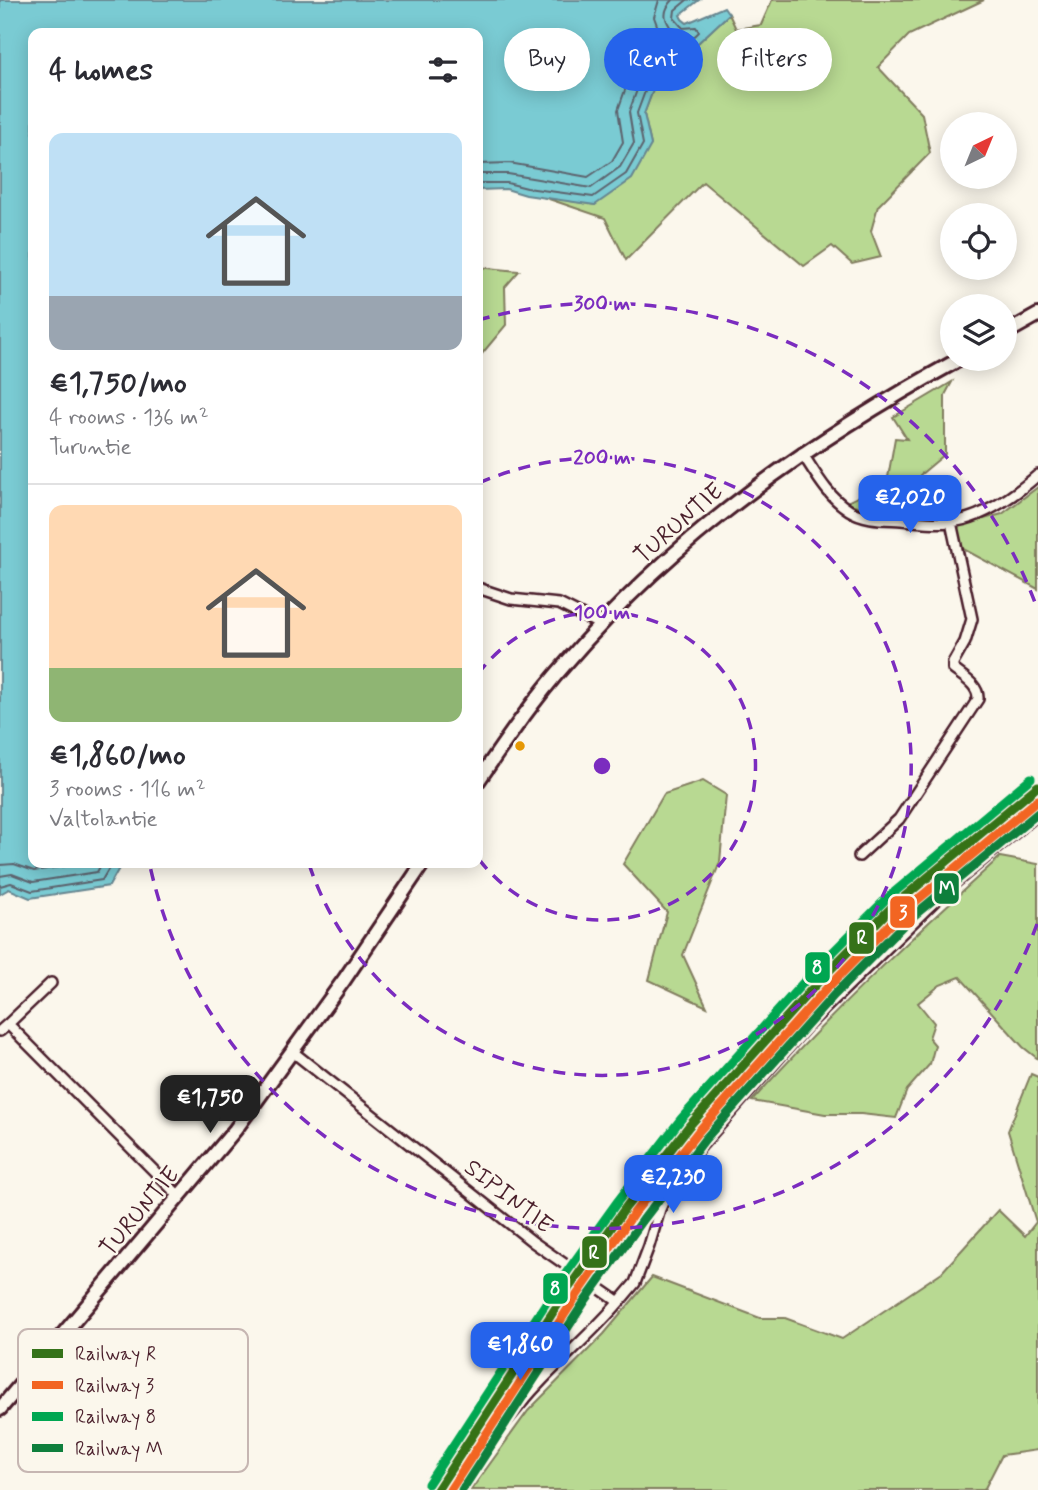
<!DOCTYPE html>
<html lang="en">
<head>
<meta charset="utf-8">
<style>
  :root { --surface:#fff; --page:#f2f2f3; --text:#2b2b33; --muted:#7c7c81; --line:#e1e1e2; --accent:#2563eb }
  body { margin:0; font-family:Mynerve,sans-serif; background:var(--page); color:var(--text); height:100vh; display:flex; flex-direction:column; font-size:26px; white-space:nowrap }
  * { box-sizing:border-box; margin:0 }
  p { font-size:23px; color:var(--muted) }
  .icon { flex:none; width:38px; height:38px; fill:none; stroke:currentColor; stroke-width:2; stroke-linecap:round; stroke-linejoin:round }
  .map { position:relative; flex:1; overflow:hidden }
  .panel { position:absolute; left:28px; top:28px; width:455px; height:840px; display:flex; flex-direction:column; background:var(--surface); border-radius:14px; box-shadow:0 4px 18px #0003 }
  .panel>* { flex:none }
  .banner { position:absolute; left:504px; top:28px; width:429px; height:63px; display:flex; gap:14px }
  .needle { width:46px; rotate:43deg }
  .buttons { position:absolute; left:940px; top:112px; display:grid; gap:14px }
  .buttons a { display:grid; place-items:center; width:77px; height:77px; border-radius:50%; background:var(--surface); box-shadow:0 4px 18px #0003; font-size:35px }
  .price { position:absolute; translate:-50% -60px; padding:0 16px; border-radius:14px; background:var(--accent); color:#fff; font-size:23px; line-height:46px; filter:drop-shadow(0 2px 4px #0008) }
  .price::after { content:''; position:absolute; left:50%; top:42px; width:21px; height:16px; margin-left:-10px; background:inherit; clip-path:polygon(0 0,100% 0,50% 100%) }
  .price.on { background:#222; color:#fff }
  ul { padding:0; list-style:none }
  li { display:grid; align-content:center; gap:14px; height:371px; padding:0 21px }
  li+li { border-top:2px solid var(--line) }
  li span { display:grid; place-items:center; height:217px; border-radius:14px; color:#555 }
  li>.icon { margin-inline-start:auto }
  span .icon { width:126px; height:126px; fill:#fffc; stroke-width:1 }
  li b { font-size:30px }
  h2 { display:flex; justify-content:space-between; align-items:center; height:84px; padding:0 21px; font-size:30px }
  .chip { padding:0 24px; border-radius:32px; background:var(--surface); box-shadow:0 4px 18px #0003; font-size:24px; line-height:63px }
  .chip.on { background:var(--accent); color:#fff }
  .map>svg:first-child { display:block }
  .green { fill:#b8d992; stroke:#817c5e; stroke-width:2 }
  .water { fill:#7acbd3; stroke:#678690; stroke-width:2 }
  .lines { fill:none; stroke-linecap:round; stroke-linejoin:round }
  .shore { stroke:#5d646e; stroke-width:2 }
  .street-casing { stroke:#4a1f2b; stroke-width:14 }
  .secondary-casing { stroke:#4a1f2b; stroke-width:18 }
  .street { stroke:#fbf7ec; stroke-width:9 }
  .secondary { stroke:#fbf7ec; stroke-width:12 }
  .rail-1-casing { stroke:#fbf7ec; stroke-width:14 }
  .rail-2-casing { stroke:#fbf7ec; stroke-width:14 }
  .rail-3-casing { stroke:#fbf7ec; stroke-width:14 }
  .rail-4-casing { stroke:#fbf7ec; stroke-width:14 }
  .rail-1 { stroke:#357219; stroke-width:9 }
  .rail-2 { stroke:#f26522; stroke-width:9 }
  .rail-3 { stroke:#00a651; stroke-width:9 }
  .rail-4 { stroke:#0e7f3c; stroke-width:9 }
  .ring { fill:none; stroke:#7b2cbf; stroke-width:3.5; stroke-dasharray:12 9 }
  .bus-dot { fill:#e69804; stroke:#fbf7ec; stroke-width:2.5 }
  .labels { text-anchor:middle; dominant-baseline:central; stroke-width:5; stroke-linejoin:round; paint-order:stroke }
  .street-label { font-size:24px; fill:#4a1f2b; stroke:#fbf7ec }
  .key { fill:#fbf7ec; stroke:#c6b6b2; stroke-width:2 }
  .key-label { font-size:19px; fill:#4a1f2b }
  .centre { fill:#7b2cbf; stroke:#fbf7ec; stroke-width:3.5 }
  .ring-label { font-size:21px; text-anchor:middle; font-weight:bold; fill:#7b2cbf; stroke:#fbf7ec; stroke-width:5; stroke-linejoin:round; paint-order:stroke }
  .line-badge { stroke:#fbf7ec; stroke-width:2.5 }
  .badge-label { font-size:19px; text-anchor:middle; font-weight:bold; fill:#fff }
</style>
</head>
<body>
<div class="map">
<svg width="1038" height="1490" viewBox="0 0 1038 1490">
  <rect width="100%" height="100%" fill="#fbf7ec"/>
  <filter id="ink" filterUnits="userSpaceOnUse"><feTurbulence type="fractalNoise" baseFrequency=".0143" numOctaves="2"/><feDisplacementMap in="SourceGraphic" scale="14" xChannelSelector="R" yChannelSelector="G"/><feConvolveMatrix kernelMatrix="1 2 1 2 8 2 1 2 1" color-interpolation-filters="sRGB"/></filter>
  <g filter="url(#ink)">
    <!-- green -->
    <path class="green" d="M772,0H984L909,35L878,67L922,114L930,153L878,206L871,231L881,257L852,264L832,246L804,266L703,182L626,260L605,218L540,196L595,205L651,145L644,114L656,82L729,14L736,29L761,25Z
      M478,267L519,271L505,287L506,325L481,355H478Z
      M952,382L945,395V454L920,475L916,505L896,506L894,515L845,503L887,483L895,438L907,439L893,417Z
      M1038,487V589L954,544L947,529L1002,514Z
      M703,781L726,795L720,862L683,955L707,1007L649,980L667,912L623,864L664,794Z
      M1000,857L1038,864V1059L1023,1047L960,977L940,985L918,1003L934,1023L929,1038L935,1045L930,1064L907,1090L896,1118L861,1114H825L752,1101C830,1014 914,935 1000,857Z
      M1031,1074L1038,1077V1450L1002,1455L984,1490H471L528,1411L604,1334L652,1277L760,1318H785L842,1339L942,1272L998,1210L1025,1236L1036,1222L1008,1131Z"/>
    <!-- water -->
    <path class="water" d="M0,0H699L680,15L682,19L687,23L724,7L729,14L656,82L644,114L651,145L632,179L595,205L526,195L506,189L478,190V33H33V863H122L109,886L30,898L9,889L0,894Z"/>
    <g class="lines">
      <!-- shore -->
      <path class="shore" d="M478,164L509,163L588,177L612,161L623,142L618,110L631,73L638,63L662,39L654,17L659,0
        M478,174H508L591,188L620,167L634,143L629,112L642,76L678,39C670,25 657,16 673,0
        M478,183H507L527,188L593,197L626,174L643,144L637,113L650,78L699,32L696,27L683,28L674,18L675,10L687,0
        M0,865L14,864L34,871L86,863
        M0,876L12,874L33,882L97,872L102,863
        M0,886L11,883L32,891L102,880L112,863"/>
      <defs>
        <path id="street" d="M802,453C816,474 827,496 849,510C865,520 884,519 901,520C917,521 934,524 949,522C981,520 1015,495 1038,475
          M478,588L511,599L559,604L601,625
          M859,856L899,819L978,699C979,685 963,677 953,669V663L965,642L972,619L951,522
          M8,1024L51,983
          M0,1031L8,1024L180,1197
          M293,1052L533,1242L619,1302L635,1283L649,1246L660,1209L672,1183L703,1144L806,1027L945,891L1038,814
          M457,1490C483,1451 510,1413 543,1379C568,1353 595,1330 619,1302"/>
        <path id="secondary" d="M1004,334L1038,315
          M478,781C506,740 534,699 567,662C678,533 812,440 960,359
          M0,1409L235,1130L344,980L423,863"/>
      </defs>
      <!-- street casing -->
      <use href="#street" class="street-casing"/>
      <!-- secondary casing -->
      <use href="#secondary" class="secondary-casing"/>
      <!-- street -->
      <use href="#street" class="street"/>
      <!-- secondary -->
      <use href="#secondary" class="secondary"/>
      <defs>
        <path id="rail-1" d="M437,1490L568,1289L626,1207L689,1126L819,981L892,907L1038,786"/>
        <path id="rail-2" d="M450,1490L577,1295L634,1213L697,1133L827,988L899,915L1038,800"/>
        <path id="rail-3" d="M428,1484L559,1283L618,1201L681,1119L811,974L885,900L1031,778"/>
        <path id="rail-4" d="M462,1490L585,1301L643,1220L705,1139L834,995L906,922L1038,813"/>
      </defs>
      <!-- rail-1 casing -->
      <use href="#rail-1" class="rail-1-casing"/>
      <!-- rail-2 casing -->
      <use href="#rail-2" class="rail-2-casing"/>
      <!-- rail-3 casing -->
      <use href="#rail-3" class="rail-3-casing"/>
      <!-- rail-4 casing -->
      <use href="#rail-4" class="rail-4-casing"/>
      <!-- rail-1 -->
      <use href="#rail-1" class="rail-1"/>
      <!-- rail-2 -->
      <use href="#rail-2" class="rail-2"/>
      <!-- rail-3 -->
      <use href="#rail-3" class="rail-3"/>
      <!-- rail-4 -->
      <use href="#rail-4" class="rail-4"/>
    </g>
  </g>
  <!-- distance rings -->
  <g class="ring">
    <path d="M478 674A154 154 0 1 1 478 858"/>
    <path d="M479 483A309 309 0 1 1 309 864"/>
    <path d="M1037 924A463 463 0 0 1 150 866M478 320A463 463 0 0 1 1037 608"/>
  </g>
  <!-- markers -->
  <circle class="bus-dot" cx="520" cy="746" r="6"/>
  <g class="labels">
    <!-- street labels -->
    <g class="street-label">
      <text transform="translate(679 524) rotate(-41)">TURUNTIE</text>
      <text transform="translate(508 1197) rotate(38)">SIPINTIE</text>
      <text transform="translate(140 1212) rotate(-50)">TURUNTIE</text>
    </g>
  </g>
  <!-- legend -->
  <rect x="18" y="1329" width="230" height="143" rx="10" class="key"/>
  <rect x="32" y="1349" width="31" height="9" fill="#357219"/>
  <rect x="32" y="1381" width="31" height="8" fill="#f26522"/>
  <rect x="32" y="1412" width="31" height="9" fill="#00a651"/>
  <rect x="32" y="1444" width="31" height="8" fill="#0e7f3c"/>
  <g class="key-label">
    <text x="75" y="1360">Railway R</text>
    <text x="75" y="1392">Railway 3</text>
    <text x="75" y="1423">Railway 8</text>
    <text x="75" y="1455">Railway M</text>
  </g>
  <circle cx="602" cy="766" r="10" class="centre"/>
  <g class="ring-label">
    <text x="602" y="310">300 m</text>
    <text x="602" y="464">200 m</text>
    <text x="602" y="619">100 m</text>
  </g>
  <g class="line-badge">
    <rect x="933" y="872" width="27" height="33" rx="7" fill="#0e7f3c"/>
    <rect x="889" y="895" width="27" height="34" rx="7" fill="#f26522"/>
    <rect x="848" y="921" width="27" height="34" rx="7" fill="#357219"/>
    <rect x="804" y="951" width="27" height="33" rx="7" fill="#00a651"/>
    <rect x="581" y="1235" width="27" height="34" rx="7" fill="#357219"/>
    <rect x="542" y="1272" width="27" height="33" rx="7" fill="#00a651"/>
  </g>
  <g class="badge-label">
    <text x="947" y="895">M</text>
    <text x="903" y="919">3</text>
    <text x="862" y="944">R</text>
    <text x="817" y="974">8</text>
    <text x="594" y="1259">R</text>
    <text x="555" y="1295">8</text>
  </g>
</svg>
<div class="buttons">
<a><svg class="needle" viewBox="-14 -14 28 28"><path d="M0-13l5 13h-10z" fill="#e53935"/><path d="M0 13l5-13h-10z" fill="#7c7c81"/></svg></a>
<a><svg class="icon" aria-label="locate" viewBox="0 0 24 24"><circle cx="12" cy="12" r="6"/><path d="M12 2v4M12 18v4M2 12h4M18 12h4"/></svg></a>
<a><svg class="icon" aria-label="layers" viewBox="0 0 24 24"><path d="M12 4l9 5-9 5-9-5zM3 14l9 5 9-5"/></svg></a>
</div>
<b class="price" style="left:910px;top:535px">€2,020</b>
<b class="price on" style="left:210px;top:1135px">€1,750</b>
<b class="price" style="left:673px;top:1215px">€2,230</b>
<b class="price" style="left:520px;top:1382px">€1,860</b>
<div class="banner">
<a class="chip">Buy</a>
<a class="chip on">Rent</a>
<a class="chip">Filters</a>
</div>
<section class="panel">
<h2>4 homes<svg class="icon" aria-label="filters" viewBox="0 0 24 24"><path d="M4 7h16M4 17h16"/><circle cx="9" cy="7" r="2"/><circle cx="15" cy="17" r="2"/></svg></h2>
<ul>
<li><span style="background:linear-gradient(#bfe0f5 75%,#9aa5b1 0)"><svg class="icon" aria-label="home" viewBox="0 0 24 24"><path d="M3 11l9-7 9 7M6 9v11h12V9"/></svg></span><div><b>€1,750/mo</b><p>4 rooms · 136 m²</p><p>Turuntie</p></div></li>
<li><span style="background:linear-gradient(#ffd9b3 75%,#8fb573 0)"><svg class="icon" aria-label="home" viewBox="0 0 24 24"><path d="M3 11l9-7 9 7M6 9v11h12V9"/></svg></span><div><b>€1,860/mo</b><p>3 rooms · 116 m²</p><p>Valtolantie</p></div></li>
</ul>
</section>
</div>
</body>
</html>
